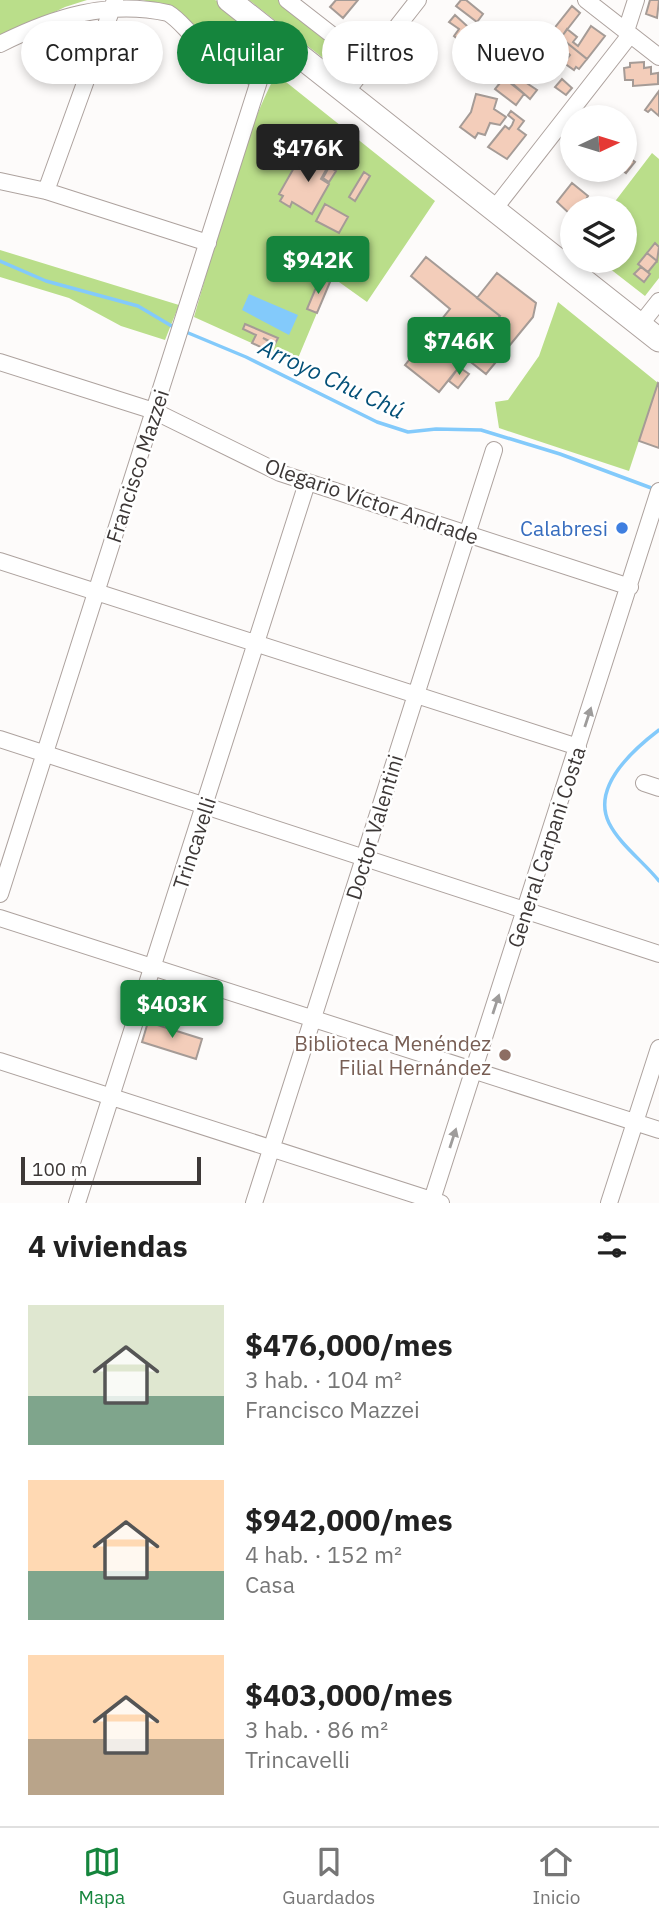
<!DOCTYPE html>
<html lang="es">
<head>
<meta charset="utf-8">
<style>
  :root { --surface:#fff; --page:#f2f2f2; --text:#222; --muted:#767676; --line:#e0e0e0; --accent:#15853d }
  body { margin:0; font-family:"IBM Plex Sans",sans-serif; background:var(--page); color:var(--text); height:100vh; display:flex; flex-direction:column; font-size:26px; white-space:nowrap }
  * { box-sizing:border-box; margin:0 }
  p { font-size:23px; color:var(--muted) }
  .icon { flex:none; width:38px; height:38px; fill:none; stroke:currentColor; stroke-width:2; stroke-linecap:round; stroke-linejoin:round }
  .map { position:relative; height:1203px; overflow:hidden }
  .drawer { display:flex; flex-direction:column; background:var(--surface); flex:1 }
  .drawer>* { flex:none }
  .banner { position:absolute; left:21px; top:21px; width:618px; height:63px; display:flex; gap:14px }
  .needle { width:46px; rotate:86deg }
  .fabs { position:absolute; left:560px; top:105px; display:grid; gap:14px }
  .fabs a { display:grid; place-items:center; width:77px; height:77px; border-radius:50%; background:var(--surface); box-shadow:0 4px 10px #0003; font-size:35px }
  .scale { position:absolute; left:21px; bottom:18px; width:180px; box-sizing:border-box; padding-left:7px; border:4px solid #3d3837; border-top:0; font-size:19px; line-height:24px; white-space:nowrap; color:#3d3837; -webkit-text-stroke:5px #fff; paint-order:stroke }
  .price { position:absolute; translate:-50% -60px; padding:0 16px; border-radius:7px; background:var(--accent); color:#fff; font-size:23px; line-height:46px; filter:drop-shadow(0 2px 4px #0008) }
  .price::after { content:''; position:absolute; left:50%; top:42px; width:21px; height:16px; margin-left:-10px; background:inherit; clip-path:polygon(0 0,100% 0,50% 100%) }
  .price.current { background:#222; color:#fff }
  ul { padding:0; list-style:none }
  li { display:flex; align-items:center; gap:21px; height:175px; padding:0 28px }
  li span { display:grid; place-items:center; flex:none; width:196px; height:140px; border-radius:0px; color:#555 }
  li>.icon { margin-inline-start:auto }
  span .icon { width:84px; height:84px; fill:#fffc; stroke-width:1 }
  li b { font-size:30px }
  h2 { display:flex; justify-content:space-between; align-items:center; height:84px; padding:0 28px; font-size:30px }
  .pill { padding:0 24px; border-radius:32px; background:var(--surface); box-shadow:0 4px 10px #0003; font-size:24px; line-height:63px }
  .pill.current { background:var(--accent); color:#fff }
  .tabs { display:flex; justify-content:space-around; align-items:center; height:98px; border-top:2px solid var(--line); background:var(--surface); font-size:19px; color:var(--muted) }
  .tabs a { display:grid; justify-items:center; gap:4px }
  .tabs .current { color:var(--accent) }
  .map>svg:first-child { display:block }
  .green { fill:#bade8a }
  .water { fill:#83cafb }
  .lines { fill:none; stroke-linecap:round; stroke-linejoin:round }
  .stream { stroke:#83cafb; stroke-width:3.5 }
  .building { fill:#f3cdba; stroke:#a59b96; stroke-width:2 }
  .minor-casing { stroke:#ada29e; stroke-width:18 }
  .highway-casing { stroke:#ada29e; stroke-width:25 }
  .minor { stroke:#fff; stroke-width:16 }
  .highway { stroke:#fff; stroke-width:23 }
  .oneway { fill:#9e9c9b }
  .shop-dot { fill:#3f7fe0; stroke:#fff; stroke-width:2.5 }
  .education-dot { fill:#8d6e63; stroke:#fff; stroke-width:2.5 }
  .labels { text-anchor:middle; dominant-baseline:central; stroke-width:5; stroke-linejoin:round; paint-order:stroke }
  .street-label { font-size:21px; fill:#3d3837; stroke:#fff }
  .shop-label { font-size:21px; fill:#366cbe; stroke:#fff; text-anchor:end }
  .education-label { font-size:21px; fill:#785e54; stroke:#fff; text-anchor:end }
  .water-label { font-size:23px; font-style:italic; fill:#035078; stroke:#fff }
</style>
</head>
<body>
<div class="map">
<svg width="659" height="1203" viewBox="0 0 659 1203">
  <rect width="100%" height="100%" fill="#fdfbfa"/>
  <!-- green -->
  <path class="green" d="M0,0H87L65,7L0,39Z
    M142,0C157,0 203,0 215,0C231,6 298,66 243,63C212,40 181,8 142,0Z
    M249,0H282L355,62L354,68L341,72Z
    M276,74L435,201L367,302L332,277L296,363L194,317C218,236 237,149 276,74Z
    M652,153L659,159V278L645,296L600,261H625V208H610Z
    M0,250L179,305L165,340L121,326L69,298L0,277Z
    M558,302L658,383L629,471L499,428L495,402L508,400L539,356Z"/>
  <!-- water -->
  <path class="water" d="M249,294L298,315L289,335L242,310Z"/>
  <g class="lines">
    <!-- stream -->
    <path class="stream" d="M0,261L46,281L138,306L175,328
      M186,332L246,357L377,422L408,432L436,429L481,430L560,454L654,489
      M659,730C634,749 591,786 609,823C620,845 644,862 659,881"/>
  </g>
  <!-- building -->
  <path class="building" d="M336,0H358L343,18L330,7Z
    M461,0H466L483,14L477,22L456,6Z
    M650,0H659L657,18L646,14Z
    M572,6L580,13L555,45L540,33L546,26L552,31Z
    M455,15L477,35L467,47L454,36L459,29L449,22Z
    M591,26L605,36L587,59L561,38L567,29L577,37L573,42L578,46Z
    M561,38L587,59L579,69L576,67L574,70L564,63L570,55L566,51L562,56L552,49Z
    M546,56L555,63L550,69L541,62Z
    M644,62V68L651,67V74L658,73V84L633,86V80H625L624,68L630,67V63Z
    M513,65L522,73L519,78L537,90L530,99L504,76Z
    M504,78L524,94L516,105L495,89Z
    M562,79L572,88L566,95L555,87Z
    M659,91V116L651,109L648,112L645,110Z
    M476,94L497,99L494,109L506,117L500,125L490,123L485,135L478,133L475,138L460,127L471,112Z
    M511,111L524,121L518,129L526,135L507,159L488,147L505,126L509,129L512,125L514,120L508,115Z
    M323,144L336,152L321,179L329,184L312,214L292,202L290,207L280,201L283,196L279,194L295,166L313,173L322,158L317,155Z
    M626,155L635,162L626,173L622,170Z
    M329,167L336,171L329,182L323,178Z
    M364,172L370,176L355,201L349,197Z
    M572,183L588,196L581,208H572V216L557,202Z
    M325,204L348,217L339,233L316,221Z
    M655,243L659,247L657,261L647,253Z
    M647,253L657,261L648,272L638,264Z
    M426,257L500,316L439,392L405,365L450,309L411,276Z
    M641,267L650,274L644,282L634,274Z
    M497,273L536,303L533,317L486,374L467,359L500,316L477,298Z
    M320,278L330,282L317,313L307,309Z
    M245,324L278,338L275,344L263,338L271,343L267,350L252,343L256,335L243,329Z
    M459,367L469,374L458,388L449,381Z
    M658,383L659,384V448L639,441Z
    M148,1022L202,1039L196,1059L142,1042Z"/>
  <g class="lines">
    <defs>
      <path id="minor" d="M287,0L368,63
        M586,0L659,57
        M626,31L636,0
        M0,44C54,17 107,0 168,13C180,20 189,34 200,42C219,56 240,68 259,81
        M346,92L418,0
        M0,181L46,191L208,243
        M46,191L115,0
        M495,208L630,35
        M640,325L659,301
        M0,362L154,411L280,473L630,587
        M0,561L578,747
        M0,739L659,954
        M644,783L659,788
        M0,894L259,81L279,39
        M0,918L659,1130
        M0,1061L441,1203
        M77,1203L307,483
        M254,1203L494,450
        M431,1203L659,491
        M609,1203L659,1048"/>
      <path id="highway" d="M229,0L659,340"/>
    </defs>
    <!-- minor casing -->
    <use href="#minor" class="minor-casing"/>
    <!-- highway casing -->
    <use href="#highway" class="highway-casing"/>
    <!-- minor -->
    <use href="#minor" class="minor"/>
    <!-- highway -->
    <use href="#highway" class="highway"/>
  </g>
  <!-- one-way arrows -->
  <defs><path id="oneway-solid" d="M-6-.8H1V-3.2L6.5 0L1 3.2V.8H-6Z" transform="scale(1.75)"/></defs>
  <g class="oneway">
    <use href="#oneway-solid" transform="translate(588 717) rotate(-72)"/>
    <use href="#oneway-solid" transform="translate(496 1004) rotate(-72)"/>
    <use href="#oneway-solid" transform="translate(453 1138) rotate(-72)"/>
  </g>
  <!-- markers -->
  <circle class="shop-dot" cx="622" cy="528" r="7"/>
  <circle class="education-dot" cx="505" cy="1055" r="7"/>
  <g class="labels">
    <!-- street labels -->
    <g class="street-label">
      <text transform="translate(137 466) rotate(-72)">Francisco Mazzei</text>
      <text transform="translate(372 501) rotate(19)">Olegario Víctor Andrade</text>
      <text transform="translate(374 827) rotate(-73)">Doctor Valentini</text>
      <text transform="translate(194 843) rotate(-72)">Trincavelli</text>
      <text transform="translate(546 847) rotate(-72)">General Carpani Costa</text>
    </g>
    <!-- shop labels -->
    <g class="shop-label">
      <text x="608" y="528">Calabresi</text>
    </g>
    <!-- education labels -->
    <g class="education-label">
      <text x="491" y="1043">Biblioteca Menéndez<tspan x="491" dy="24">Filial Hernández</tspan></text>
    </g>
    <!-- water labels -->
    <g class="water-label">
      <text transform="translate(332 378) rotate(25)">Arroyo Chu Chú</text>
    </g>
  </g>
</svg>
<div class="fabs">
<a><svg class="needle" viewBox="-14 -14 28 28"><path d="M0-13l5 13h-10z" fill="#e53935"/><path d="M0 13l5-13h-10z" fill="#767676"/></svg></a>
<a><svg class="icon" aria-label="layers" viewBox="0 0 24 24"><path d="M12 4l9 5-9 5-9-5zM3 14l9 5 9-5"/></svg></a>
</div>
<div class="scale">100 m</div>
<b class="price current" style="left:308px;top:184px">$476K</b>
<b class="price" style="left:318px;top:296px">$942K</b>
<b class="price" style="left:459px;top:377px">$746K</b>
<b class="price" style="left:172px;top:1040px">$403K</b>
<div class="banner">
<a class="pill">Comprar</a>
<a class="pill current">Alquilar</a>
<a class="pill">Filtros</a>
<a class="pill">Nuevo</a>
</div>
</div>
<section class="drawer">
<h2>4 viviendas<svg class="icon" aria-label="filters" viewBox="0 0 24 24"><path d="M4 7h16M4 17h16"/><circle cx="9" cy="7" r="2"/><circle cx="15" cy="17" r="2"/></svg></h2>
<ul>
<li><span style="background:linear-gradient(#dfe7d0 65%,#7fa58c 0)"><svg class="icon" aria-label="home" viewBox="0 0 24 24"><path d="M3 11l9-7 9 7M6 9v11h12V9"/></svg></span><div><b>$476,000/mes</b><p>3 hab. · 104 m²</p><p>Francisco Mazzei</p></div></li>
<li><span style="background:linear-gradient(#ffd9b3 65%,#7fa58c 0)"><svg class="icon" aria-label="home" viewBox="0 0 24 24"><path d="M3 11l9-7 9 7M6 9v11h12V9"/></svg></span><div><b>$942,000/mes</b><p>4 hab. · 152 m²</p><p>Casa</p></div></li>
<li><span style="background:linear-gradient(#ffd9b3 60%,#b9a48a 0)"><svg class="icon" aria-label="home" viewBox="0 0 24 24"><path d="M3 11l9-7 9 7M6 9v11h12V9"/></svg></span><div><b>$403,000/mes</b><p>3 hab. · 86 m²</p><p>Trincavelli</p></div></li>
</ul>
</section>
<nav class="tabs">
<a class="current"><svg class="icon" aria-label="map" viewBox="0 0 24 24"><path d="M3 6l6-2 6 2 6-2v14l-6 2-6-2-6 2zM9 4v14M15 6v14"/></svg>Mapa</a>
<a><svg class="icon" aria-label="saved" viewBox="0 0 24 24"><path d="M7 4h10v16l-5-4-5 4z"/></svg>Guardados</a>
<a><svg class="icon" aria-label="home" viewBox="0 0 24 24"><path d="M3 11l9-7 9 7M6 9v11h12V9"/></svg>Inicio</a>
</nav>
</body>
</html>
